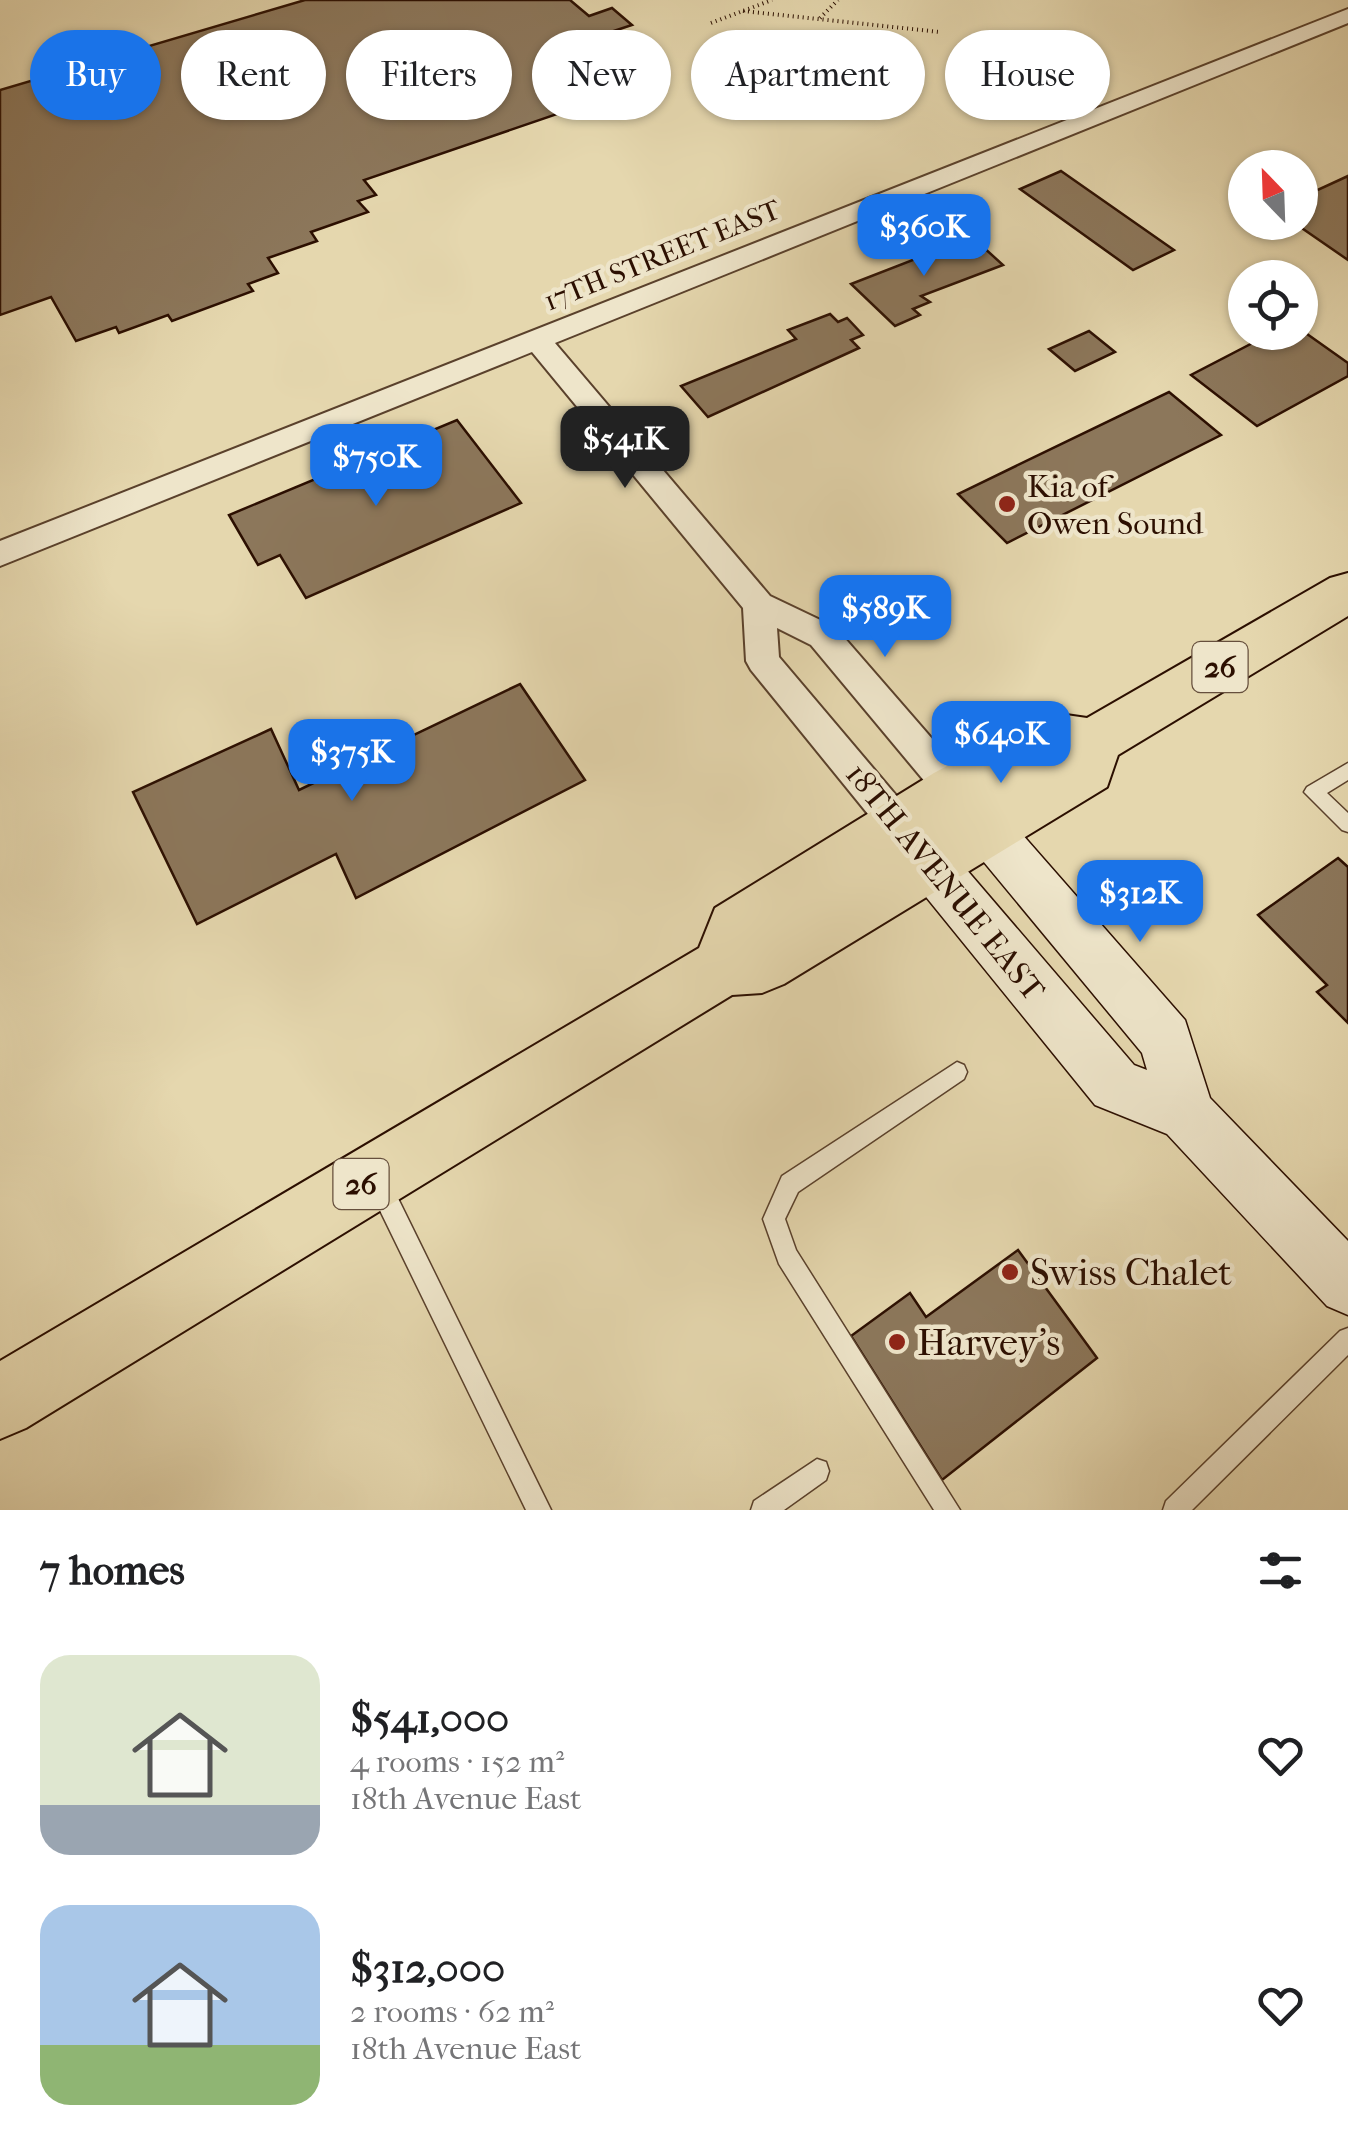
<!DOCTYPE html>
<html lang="en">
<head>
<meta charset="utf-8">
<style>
  :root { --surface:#fff; --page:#f6f6f6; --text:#202124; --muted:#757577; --accent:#1a73e8 }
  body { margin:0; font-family:"IM FELL French Canon",serif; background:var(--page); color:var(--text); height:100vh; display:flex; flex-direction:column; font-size:38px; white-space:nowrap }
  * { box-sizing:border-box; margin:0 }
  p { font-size:32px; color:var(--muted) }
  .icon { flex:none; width:55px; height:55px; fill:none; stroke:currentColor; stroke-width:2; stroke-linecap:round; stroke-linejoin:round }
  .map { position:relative; height:1510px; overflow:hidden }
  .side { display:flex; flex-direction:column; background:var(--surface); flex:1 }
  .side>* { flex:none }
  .guide { position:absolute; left:30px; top:30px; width:1290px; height:90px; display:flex; gap:20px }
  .needle { width:65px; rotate:337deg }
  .controls { position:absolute; left:1228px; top:150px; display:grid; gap:20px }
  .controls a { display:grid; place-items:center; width:90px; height:90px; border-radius:50%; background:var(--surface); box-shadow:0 2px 8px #0004; font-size:50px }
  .price { position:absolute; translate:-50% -85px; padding:0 22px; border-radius:20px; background:var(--accent); color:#fff; font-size:32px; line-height:65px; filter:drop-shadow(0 2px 5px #0008) }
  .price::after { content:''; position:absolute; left:50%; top:60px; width:30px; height:22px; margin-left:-15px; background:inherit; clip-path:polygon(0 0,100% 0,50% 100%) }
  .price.active { background:#222; color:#fff }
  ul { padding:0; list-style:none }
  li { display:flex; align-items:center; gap:30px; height:250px; padding:0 40px }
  li span { display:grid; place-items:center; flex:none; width:280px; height:200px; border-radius:30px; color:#555 }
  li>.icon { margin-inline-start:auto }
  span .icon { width:120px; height:120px; fill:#fffc; stroke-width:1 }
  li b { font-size:42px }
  h2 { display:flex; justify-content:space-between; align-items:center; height:120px; padding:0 40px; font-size:42px }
  .chip { padding:0 35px; border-radius:45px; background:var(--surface); box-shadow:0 2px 8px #0004; font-size:35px; line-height:90px }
  .chip.active { background:var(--accent); color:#fff }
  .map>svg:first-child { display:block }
  .building { fill:#8c775b; stroke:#2c0f01; stroke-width:2.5 }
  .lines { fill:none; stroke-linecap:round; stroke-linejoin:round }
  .lane-casing { stroke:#5a412c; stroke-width:3 }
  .street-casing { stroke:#5a412c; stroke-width:4 }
  .secondary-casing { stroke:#2c0f01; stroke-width:3 }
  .primary-casing { stroke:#2c0f01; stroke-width:4 }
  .path { stroke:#2c0f01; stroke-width:4; stroke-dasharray:1 4; stroke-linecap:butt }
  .lane { fill:#eee5ca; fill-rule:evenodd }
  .street { fill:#eee5ca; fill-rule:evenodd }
  .secondary { fill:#eee5ca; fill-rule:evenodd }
  .primary { fill:#e5d7ae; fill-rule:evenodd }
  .poi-dot { fill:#8f2418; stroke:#eee5ca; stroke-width:4 }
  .labels { text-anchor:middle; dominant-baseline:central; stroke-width:9; stroke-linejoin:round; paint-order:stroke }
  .far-street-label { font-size:28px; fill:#2c0f01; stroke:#eee5ca }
  .shield { fill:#eee5ca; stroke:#664f3d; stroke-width:2.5 }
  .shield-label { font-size:30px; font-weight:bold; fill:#2c0f01 }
  .poi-label { font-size:32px; fill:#2c0f01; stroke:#eee5ca; text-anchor:start }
  .street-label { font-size:32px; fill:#2c0f01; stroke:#eee5ca }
  .near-poi-label { font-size:38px; fill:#2c0f01; stroke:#eee5ca; text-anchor:start }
</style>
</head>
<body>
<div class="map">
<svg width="1348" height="1510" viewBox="0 0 1348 1510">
  <rect width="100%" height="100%" fill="#e5d7ae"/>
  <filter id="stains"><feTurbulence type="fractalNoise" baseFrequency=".002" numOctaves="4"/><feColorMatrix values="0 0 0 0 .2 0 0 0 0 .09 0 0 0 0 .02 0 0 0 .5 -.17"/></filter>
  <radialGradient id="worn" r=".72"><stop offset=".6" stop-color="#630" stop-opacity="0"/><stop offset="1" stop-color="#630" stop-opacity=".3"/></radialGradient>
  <!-- building -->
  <path class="building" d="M305,0H570L589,16L612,8L632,25L550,52L601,99L364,180L376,195L358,201L368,212L311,232L317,241L268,258L278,273L248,284L253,291L172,321L168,315L119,333L116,327L76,341L51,297L0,315V90Z
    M1061,171L1174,250L1133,270L1020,189Z
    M1348,176V260L1293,222H1300V198Z
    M972,237L1003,265L921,296L930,302L913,309L920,315L895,326L851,284Z
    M830,314L838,322L847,318L863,335L851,340L859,348L708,417L681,386L796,339L788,330Z
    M1300,329L1348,363V376L1257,426L1191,375L1264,337L1258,332H1300Z
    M1089,331L1115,352L1075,371L1049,349Z
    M1169,392L1221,435L1007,543L958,494Z
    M457,420L521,503L306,598L280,555L258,565L229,515Z
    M520,684L585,780L356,898L336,854L197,924L133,792L271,729L299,790Z
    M1338,858L1348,867V1023L1317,992L1327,985L1258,915Z
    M1018,1250L1097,1358L942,1480L851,1336L910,1293L926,1317Z"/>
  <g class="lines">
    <defs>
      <path id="lane" d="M1348,763V780L1327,793L1348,813V832L1342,830L1304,792L1307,787Z
        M957,1062L964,1065L967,1072L964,1079L798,1192L785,1219L796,1250L960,1510H934L779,1264L763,1219L782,1176Z
        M380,1175L388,1178L551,1510H526L372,1194L369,1186L372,1178Z
        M1348,1328V1355L1192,1510H1163L1166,1501L1340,1331Z
        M817,1459L826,1462L829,1471L826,1480L784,1510H751L754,1501Z"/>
      <path id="street" d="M1348,9V23L555,343L770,596L835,627L967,779L972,790L967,801L954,805L941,801L811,645L777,628L779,657L911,813L916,824L911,835L898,840L885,835L751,670L746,661L743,608L532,352L0,566V541Z"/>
      <path id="secondary" d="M962,779L979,785L1185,1020L1210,1098L1348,1241V1315L1327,1306L1167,1134L1095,1105L888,850L881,835L888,820L906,813L924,820L1134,1065L1147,1070L1142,1053L945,815L938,800L945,785Z"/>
      <path id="primary" d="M1348,573V616L1118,755L1107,787L784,984L762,993L732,995L26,1428L0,1439V1361L699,948L715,908L934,773L1033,720L1052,713L1087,718L1330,578Z"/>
    </defs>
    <!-- lane casing -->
    <use href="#lane" class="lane-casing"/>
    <!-- street casing -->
    <use href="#street" class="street-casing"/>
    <!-- secondary casing -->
    <use href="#secondary" class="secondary-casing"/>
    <!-- primary casing -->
    <use href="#primary" class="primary-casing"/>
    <!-- path -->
    <path class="path" d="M743,11L940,32
      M820,18L838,0
      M711,23L772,0"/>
    <!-- lane -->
    <use href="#lane" class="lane"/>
    <!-- street -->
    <use href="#street" class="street"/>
    <!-- secondary -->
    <use href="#secondary" class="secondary"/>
    <!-- primary -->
    <use href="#primary" class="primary"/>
  </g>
  <!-- markers -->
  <g class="poi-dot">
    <circle cx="1007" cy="504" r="10"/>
    <circle cx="1010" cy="1272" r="10"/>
    <circle cx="897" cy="1342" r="10"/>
  </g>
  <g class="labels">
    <!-- far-street labels -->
    <g class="far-street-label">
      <text transform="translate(662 255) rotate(-22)">17TH STREET EAST</text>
    </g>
    <!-- shield labels -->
    <g class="shield">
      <rect x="1192.5" y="642" width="55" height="50" rx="8"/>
      <rect x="333.5" y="1159" width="55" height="50" rx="8"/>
    </g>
    <g class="shield-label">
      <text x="1220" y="667">26</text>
      <text x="361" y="1184">26</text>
    </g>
    <!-- poi labels -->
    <g class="poi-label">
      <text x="1027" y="486">Kia of<tspan x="1027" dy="37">Owen Sound</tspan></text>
    </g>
    <!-- street labels -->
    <g class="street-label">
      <text transform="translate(945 882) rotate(51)">18TH AVENUE EAST</text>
    </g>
    <!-- near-poi labels -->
    <g class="near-poi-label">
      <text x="1030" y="1272">Swiss Chalet</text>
      <text x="917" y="1342">Harvey's</text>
    </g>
  </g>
  <rect width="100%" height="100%" filter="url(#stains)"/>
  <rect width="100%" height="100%" fill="url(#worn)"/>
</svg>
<div class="controls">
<a><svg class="needle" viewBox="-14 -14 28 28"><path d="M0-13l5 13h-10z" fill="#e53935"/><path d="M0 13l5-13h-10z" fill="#757577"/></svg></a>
<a><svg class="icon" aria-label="locate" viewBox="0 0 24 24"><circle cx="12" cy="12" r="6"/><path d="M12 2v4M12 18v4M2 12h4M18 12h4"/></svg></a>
</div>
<b class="price" style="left:924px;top:279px">$360K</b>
<b class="price active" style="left:625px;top:491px">$541K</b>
<b class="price" style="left:376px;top:509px">$750K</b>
<b class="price" style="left:885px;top:660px">$589K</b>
<b class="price" style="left:1001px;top:786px">$640K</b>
<b class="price" style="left:352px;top:804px">$375K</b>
<b class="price" style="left:1140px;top:945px">$312K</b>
<div class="guide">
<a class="chip active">Buy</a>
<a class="chip">Rent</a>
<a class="chip">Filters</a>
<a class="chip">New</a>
<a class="chip">Apartment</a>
<a class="chip">House</a>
</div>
</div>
<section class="side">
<h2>7 homes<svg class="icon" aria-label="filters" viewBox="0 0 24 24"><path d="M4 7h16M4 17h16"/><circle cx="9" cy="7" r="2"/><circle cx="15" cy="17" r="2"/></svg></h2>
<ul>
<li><span style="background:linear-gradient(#dfe7d0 75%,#9aa5b1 0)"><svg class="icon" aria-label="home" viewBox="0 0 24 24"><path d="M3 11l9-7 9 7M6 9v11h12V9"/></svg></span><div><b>$541,000</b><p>4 rooms · 152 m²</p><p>18th Avenue East</p></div><svg class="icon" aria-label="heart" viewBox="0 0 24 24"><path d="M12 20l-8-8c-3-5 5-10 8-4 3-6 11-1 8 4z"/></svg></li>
<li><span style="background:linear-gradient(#a9c7e8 70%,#8fb573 0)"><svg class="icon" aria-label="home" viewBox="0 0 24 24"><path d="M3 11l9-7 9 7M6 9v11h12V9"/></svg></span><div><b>$312,000</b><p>2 rooms · 62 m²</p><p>18th Avenue East</p></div><svg class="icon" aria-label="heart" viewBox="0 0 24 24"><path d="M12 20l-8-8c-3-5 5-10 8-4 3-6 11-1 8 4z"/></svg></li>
</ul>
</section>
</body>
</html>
